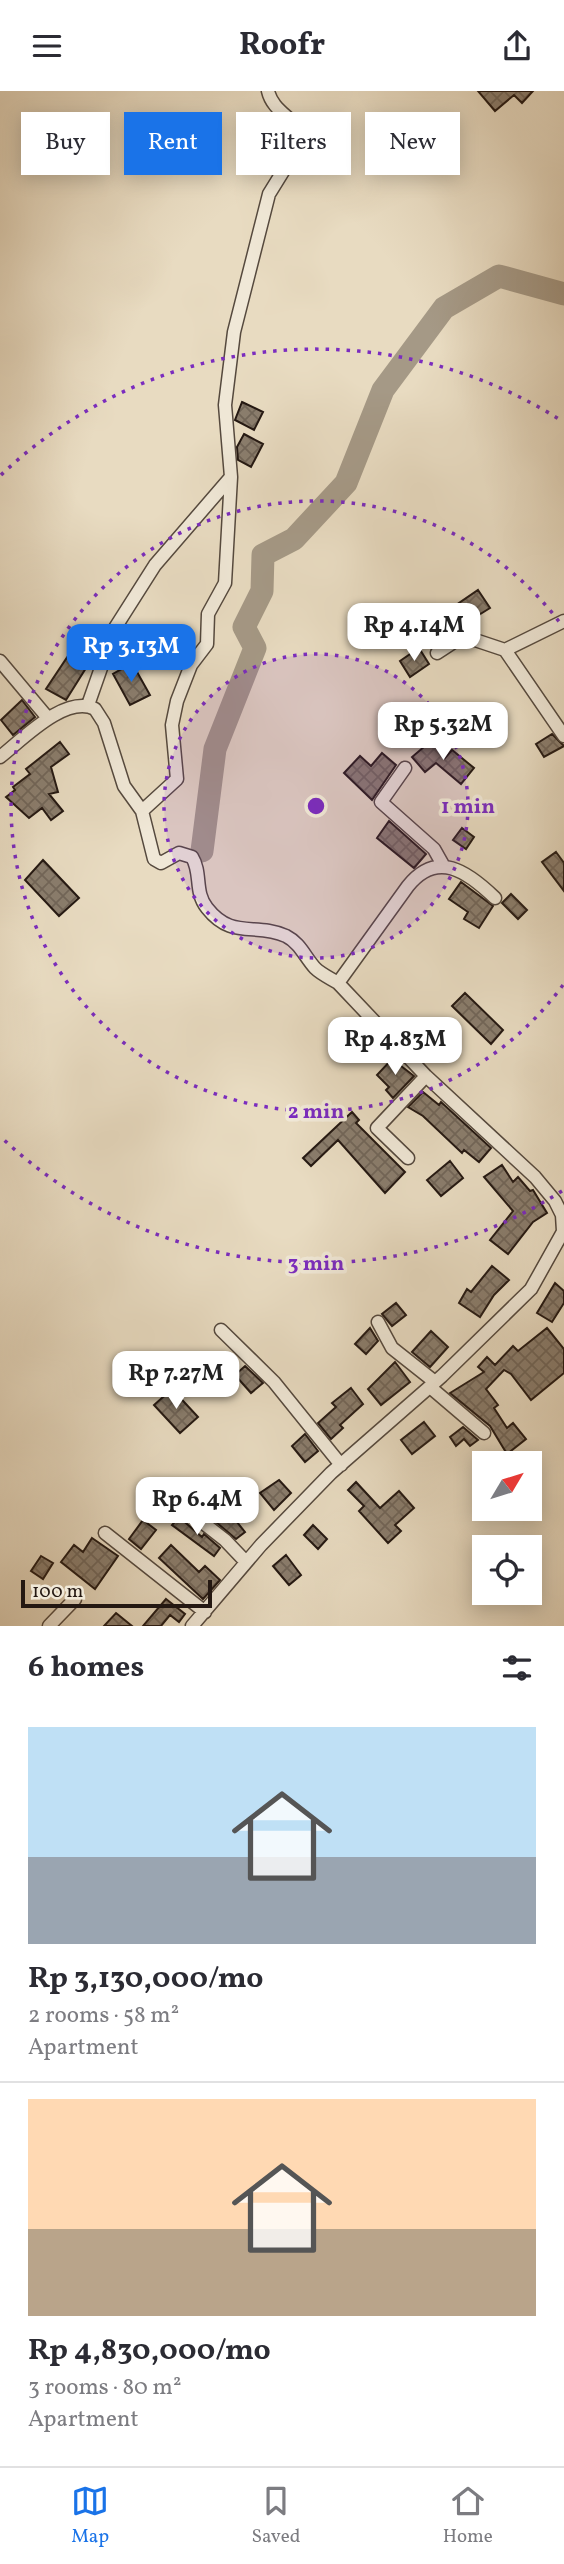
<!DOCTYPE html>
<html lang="en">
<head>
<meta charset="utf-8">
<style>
  :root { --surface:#fff; --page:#f7f7f7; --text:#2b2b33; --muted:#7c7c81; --line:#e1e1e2; --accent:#1a73e8 }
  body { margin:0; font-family:Vollkorn,serif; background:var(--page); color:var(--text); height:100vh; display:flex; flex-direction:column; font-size:26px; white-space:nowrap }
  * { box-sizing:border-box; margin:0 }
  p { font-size:23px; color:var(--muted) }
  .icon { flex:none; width:38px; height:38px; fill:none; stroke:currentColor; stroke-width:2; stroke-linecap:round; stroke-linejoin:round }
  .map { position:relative; height:1535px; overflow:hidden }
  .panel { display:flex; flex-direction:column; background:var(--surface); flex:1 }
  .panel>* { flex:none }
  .banner { position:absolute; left:21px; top:21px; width:523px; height:63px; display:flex; gap:14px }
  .needle { width:46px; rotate:52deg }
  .buttons { position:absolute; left:472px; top:1360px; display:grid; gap:14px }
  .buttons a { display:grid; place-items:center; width:70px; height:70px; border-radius:0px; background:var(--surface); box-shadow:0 4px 18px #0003; font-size:35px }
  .scale { position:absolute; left:21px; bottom:18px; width:191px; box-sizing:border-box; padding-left:7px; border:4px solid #241812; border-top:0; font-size:19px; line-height:24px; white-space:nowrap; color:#241812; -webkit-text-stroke:5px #f0e8d7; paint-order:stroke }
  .price { position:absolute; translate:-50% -60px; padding:0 16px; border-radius:14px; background:#fff; color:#222; font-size:23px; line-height:46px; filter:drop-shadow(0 2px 4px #0008) }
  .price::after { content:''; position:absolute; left:50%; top:42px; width:21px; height:16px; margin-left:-10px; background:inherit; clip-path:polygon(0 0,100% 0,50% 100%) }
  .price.active { background:var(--accent); color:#fff }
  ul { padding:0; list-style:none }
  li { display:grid; align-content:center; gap:14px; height:371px; padding:0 28px }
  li+li { border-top:2px solid var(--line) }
  li span { display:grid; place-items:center; height:217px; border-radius:0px; color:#555 }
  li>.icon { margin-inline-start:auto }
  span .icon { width:126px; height:126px; fill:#fffc; stroke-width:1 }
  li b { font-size:30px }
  h2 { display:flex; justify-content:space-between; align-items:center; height:84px; padding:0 28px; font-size:30px }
  .tag { padding:0 24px; border-radius:0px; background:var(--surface); box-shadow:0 4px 18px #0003; font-size:24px; line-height:63px }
  .tag.active { background:var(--accent); color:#fff }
  header { display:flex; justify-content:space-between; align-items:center; height:91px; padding:0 28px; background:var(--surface); font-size:32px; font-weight:700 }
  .menu { display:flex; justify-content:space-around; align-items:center; height:98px; border-top:2px solid var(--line); background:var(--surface); font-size:19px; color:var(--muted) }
  .menu a { display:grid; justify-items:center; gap:4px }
  .menu .active { color:var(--accent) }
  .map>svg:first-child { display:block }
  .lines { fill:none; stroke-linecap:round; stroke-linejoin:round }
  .river { stroke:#a59986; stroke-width:23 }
  .building { fill:url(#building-cross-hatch); stroke:#241812; stroke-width:2 }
  .minor-casing { stroke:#55493e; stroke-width:15 }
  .minor { stroke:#f0e8d7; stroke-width:12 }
  .ring { fill:none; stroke:#7b2cbf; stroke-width:3.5; stroke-dasharray:3.5 7 }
  .centre { fill:#7b2cbf; stroke:#f0e8d7; stroke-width:3.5 }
  .ring-label { font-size:21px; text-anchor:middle; font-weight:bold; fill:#7b2cbf; stroke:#f0e8d7; stroke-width:7; stroke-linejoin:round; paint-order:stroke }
</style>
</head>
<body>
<header><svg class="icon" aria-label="menu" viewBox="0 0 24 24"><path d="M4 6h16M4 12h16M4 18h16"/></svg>Roofr<svg class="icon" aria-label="share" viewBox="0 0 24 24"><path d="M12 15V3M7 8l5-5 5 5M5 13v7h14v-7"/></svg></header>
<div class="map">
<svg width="564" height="1535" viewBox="0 0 564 1535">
  <defs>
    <pattern id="building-cross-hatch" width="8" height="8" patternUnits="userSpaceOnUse" patternTransform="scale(1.75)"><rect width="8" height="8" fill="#8a7d6d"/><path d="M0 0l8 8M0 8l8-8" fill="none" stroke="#716558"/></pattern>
  </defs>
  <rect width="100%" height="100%" fill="#e8dbc1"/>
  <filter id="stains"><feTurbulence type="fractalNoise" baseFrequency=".00286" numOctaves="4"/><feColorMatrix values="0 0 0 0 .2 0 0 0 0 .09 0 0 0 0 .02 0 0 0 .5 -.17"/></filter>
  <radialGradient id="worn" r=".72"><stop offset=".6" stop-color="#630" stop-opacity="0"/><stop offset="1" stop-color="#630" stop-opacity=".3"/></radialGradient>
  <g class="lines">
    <!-- river -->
    <path class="river" d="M202,760L215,658L255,557L244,536L262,500L263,464L294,448L346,392L383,299L444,217L499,185L564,203"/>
  </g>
  <!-- building -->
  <path class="building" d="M478,0H533L522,12L514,4L495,20Z
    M242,311L263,321L254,339L235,329Z
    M244,343L263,353L251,376L238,369L237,356Z
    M478,499L490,517L432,553L419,534L435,523L437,527Z
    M419,557L429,573L410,586L400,570Z
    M68,565L86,577L66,609L46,598Z
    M132,572L150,604L130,614L113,583Z
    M22,609L35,626L13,644L1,629Z
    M401,617L410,626L397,639L388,630Z
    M552,643L564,655L544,666L536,653Z
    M431,650L445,667L452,659L474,677L461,693L436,672L425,681L412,666Z
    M60,651L69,663L51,676L58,701L49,703L63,720L51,729L42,717L29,727L6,706L15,699L13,696L30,683L26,678Z
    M382,662L396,674L372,709L344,682L360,665L371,675Z
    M389,730L426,763L414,777L377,747Z
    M462,737L474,746L466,758L453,749Z
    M556,761L564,772V800L542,771Z
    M43,769L79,807L59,825L25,789Z
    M461,791L493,815L479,837L464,828L468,821L449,808Z
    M511,803L527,819L518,828L502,812Z
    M465,902L503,939L491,953L452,915Z
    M392,968L414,985L393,1007L386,999L389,996L377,984Z
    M423,1001L439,1014L441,1011L491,1057L479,1071L464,1059L462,1062L423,1025L408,1016Z
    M352,1021L359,1029L356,1032L405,1081L385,1102L338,1049L311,1075L303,1067Z
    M450,1070L463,1087L441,1105L427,1089Z
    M502,1074L513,1091L518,1086L530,1100L533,1099L547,1122L533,1131L508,1163L490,1149L513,1120L484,1086Z
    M492,1175L509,1189L494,1204L480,1226L459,1212L467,1198L471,1201Z
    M555,1192L564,1200V1212L552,1231L537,1222Z
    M396,1212L406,1224L392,1235L382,1223Z
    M370,1237L378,1250L366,1263L355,1253Z
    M547,1237L564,1258V1282L531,1309L511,1283L504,1279L486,1298L498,1314L494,1317L507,1337L513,1332L526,1348L507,1363L490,1335L450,1302L484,1281L478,1276L487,1266L495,1274L513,1255L518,1260Z
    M431,1240L448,1256L430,1276L412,1261Z
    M395,1271L410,1291L381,1314L368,1298Z
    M245,1275L263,1292L251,1302L235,1284Z
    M351,1297L363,1313L340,1334L343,1337L331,1348L318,1332L336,1316L332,1312Z
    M172,1298L198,1326L180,1342L154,1314Z
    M424,1331L435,1345L412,1363L401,1349Z
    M463,1336L478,1349L470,1355L464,1348L456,1355L450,1346Z
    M305,1343L318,1360L305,1371L292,1355Z
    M279,1389L291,1402L274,1419L260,1402Z
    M356,1391L380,1417L399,1400L414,1417L395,1434L401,1440L388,1452L359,1420L364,1415L348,1399Z
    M224,1415L245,1441L236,1448L210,1426Z
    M179,1426L202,1446L204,1443L220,1457L214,1465L172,1434Z
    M143,1429L156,1439L141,1458L129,1448Z
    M313,1434L327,1448L318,1458L304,1444Z
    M92,1447L118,1465L95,1498L61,1471L74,1454L83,1461Z
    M171,1454L199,1481L205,1475L220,1489L203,1508L159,1467Z
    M286,1464L301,1484L289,1494L273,1475Z
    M41,1465L53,1472L43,1488L31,1480Z
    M166,1508L185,1523L179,1531L170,1524L161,1535H143Z
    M116,1522L132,1535H104Z"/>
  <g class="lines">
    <defs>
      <path id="minor" d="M505,559L564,530
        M437,562L463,545L505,559L564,645
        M0,570L47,626
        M88,614L115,537L155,474L231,386
        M0,666C21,650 65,603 95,618L104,632L124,695L142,720L154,768L161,772L179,762L192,766C202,782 194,801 207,817C232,849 255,831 286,845C300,852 305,866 315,877C321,883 330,887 338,892L408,795C437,759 467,780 495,807
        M405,677L381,711L434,758L443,774
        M142,720L177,688L172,634L177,610L191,574L207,553L208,523L225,492L231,386L225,314L234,241L269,103L303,48C297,27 273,22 268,0
        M338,892L426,985L535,1086L555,1110L562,1124L563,1140
        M408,1067L377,1037L426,985
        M378,1231L392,1257L435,1291
        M221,1239L274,1291L341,1374
        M430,1296L484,1342
        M193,1424L225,1449L246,1471
        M105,1442L205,1521
        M49,1535L75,1508
        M192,1535L261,1454L331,1382L442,1285L531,1198L564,1139"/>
    </defs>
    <!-- minor casing -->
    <use href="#minor" class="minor-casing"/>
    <!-- minor -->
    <use href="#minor" class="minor"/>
  </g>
  <!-- distance rings -->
  <circle cx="316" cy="715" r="152" fill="#7b2cbf" fill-opacity=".12"/>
  <g class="ring">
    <circle cx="316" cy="715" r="152"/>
    <path d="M563 894A305 305 0 1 1 563 536"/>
    <path d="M562 1100A457 457 0 0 1 1 1046M1 384A457 457 0 0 1 562 330"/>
  </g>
  <circle cx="316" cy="715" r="10" class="centre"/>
  <g class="ring-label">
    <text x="468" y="722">1 min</text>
    <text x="316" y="1027">2 min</text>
    <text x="316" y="1179">3 min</text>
  </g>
  <rect width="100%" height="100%" filter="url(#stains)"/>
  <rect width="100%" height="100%" fill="url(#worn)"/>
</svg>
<div class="buttons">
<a><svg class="needle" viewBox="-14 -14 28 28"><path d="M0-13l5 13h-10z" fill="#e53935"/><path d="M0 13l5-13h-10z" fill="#7c7c81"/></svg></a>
<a><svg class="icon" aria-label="locate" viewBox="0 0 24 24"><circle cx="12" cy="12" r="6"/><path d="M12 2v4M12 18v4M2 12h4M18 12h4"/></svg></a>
</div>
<div class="scale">100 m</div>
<b class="price" style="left:414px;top:572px">Rp 4.14M</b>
<b class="price active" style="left:131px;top:593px">Rp 3.13M</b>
<b class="price" style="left:443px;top:671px">Rp 5.32M</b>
<b class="price" style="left:395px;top:986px">Rp 4.83M</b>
<b class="price" style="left:176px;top:1320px">Rp 7.27M</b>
<b class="price" style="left:197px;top:1446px">Rp 6.4M</b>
<div class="banner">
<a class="tag">Buy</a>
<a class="tag active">Rent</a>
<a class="tag">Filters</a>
<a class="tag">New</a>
</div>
</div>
<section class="panel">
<h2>6 homes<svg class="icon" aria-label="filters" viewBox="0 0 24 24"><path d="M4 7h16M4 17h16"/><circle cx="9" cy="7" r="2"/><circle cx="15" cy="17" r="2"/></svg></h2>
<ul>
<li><span style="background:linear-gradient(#bfe0f5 60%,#9aa5b1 0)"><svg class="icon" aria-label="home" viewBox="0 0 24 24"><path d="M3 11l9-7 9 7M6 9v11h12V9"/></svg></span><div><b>Rp 3,130,000/mo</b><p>2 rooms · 58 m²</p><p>Apartment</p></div></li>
<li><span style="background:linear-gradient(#ffd9b3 60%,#b9a48a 0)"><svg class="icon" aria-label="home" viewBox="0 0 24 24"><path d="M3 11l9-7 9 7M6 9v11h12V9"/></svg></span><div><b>Rp 4,830,000/mo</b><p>3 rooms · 80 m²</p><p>Apartment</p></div></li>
</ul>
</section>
<nav class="menu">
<a class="active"><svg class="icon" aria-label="map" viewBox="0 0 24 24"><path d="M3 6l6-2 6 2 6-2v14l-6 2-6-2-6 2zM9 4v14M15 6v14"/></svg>Map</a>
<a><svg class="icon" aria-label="saved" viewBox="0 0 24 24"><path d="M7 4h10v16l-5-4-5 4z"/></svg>Saved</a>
<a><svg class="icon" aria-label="home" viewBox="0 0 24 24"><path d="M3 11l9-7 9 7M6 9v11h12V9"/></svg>Home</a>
</nav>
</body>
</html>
